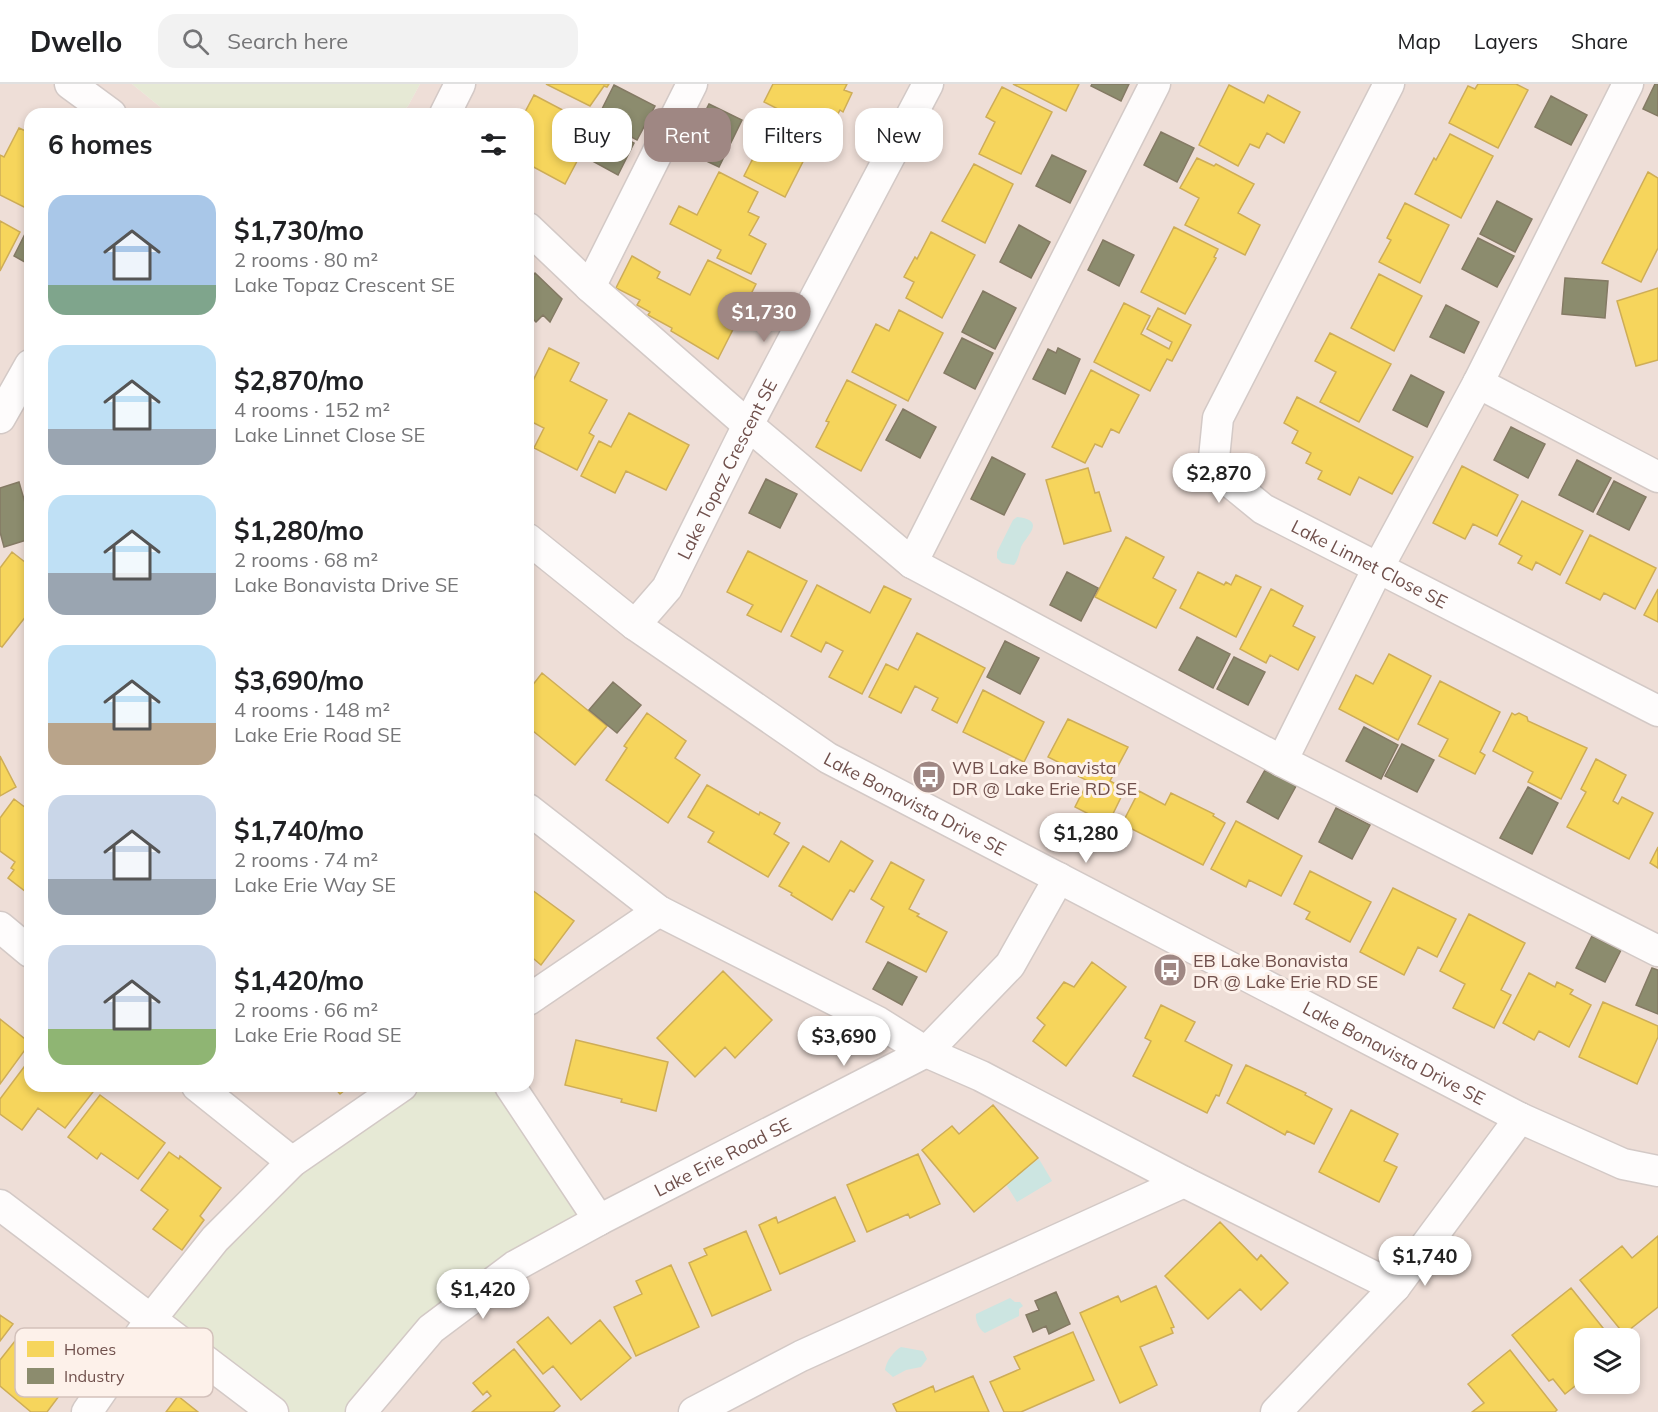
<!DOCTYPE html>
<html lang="en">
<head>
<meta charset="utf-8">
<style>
  :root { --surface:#fff; --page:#f2f2f2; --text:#202124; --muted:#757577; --line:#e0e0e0; --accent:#9f8783 }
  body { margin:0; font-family:Mulish,sans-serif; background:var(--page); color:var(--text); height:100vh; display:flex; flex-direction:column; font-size:22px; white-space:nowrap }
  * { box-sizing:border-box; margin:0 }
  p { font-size:20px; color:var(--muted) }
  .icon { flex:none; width:33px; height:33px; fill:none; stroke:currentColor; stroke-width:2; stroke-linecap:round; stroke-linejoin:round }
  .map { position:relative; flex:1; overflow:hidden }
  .side { position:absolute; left:24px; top:24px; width:510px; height:984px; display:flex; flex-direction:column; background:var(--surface); border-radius:18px; box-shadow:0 3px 9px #0003 }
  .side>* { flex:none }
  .top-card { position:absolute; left:552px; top:24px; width:570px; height:54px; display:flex; gap:12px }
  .fabs { position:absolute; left:1574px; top:1244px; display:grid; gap:12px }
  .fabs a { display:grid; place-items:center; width:66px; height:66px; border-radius:12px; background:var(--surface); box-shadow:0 3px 9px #0003; font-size:30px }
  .price { position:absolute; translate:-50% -51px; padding:0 14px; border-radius:21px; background:#fff; color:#222; font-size:20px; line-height:39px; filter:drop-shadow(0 2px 3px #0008) }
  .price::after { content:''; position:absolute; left:50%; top:36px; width:18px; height:14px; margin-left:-9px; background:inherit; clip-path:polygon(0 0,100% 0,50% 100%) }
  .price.on { background:var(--accent); color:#fff }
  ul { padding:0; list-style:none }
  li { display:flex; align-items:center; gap:18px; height:150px; padding:0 24px }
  li span { display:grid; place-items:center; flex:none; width:168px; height:120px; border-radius:18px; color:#555 }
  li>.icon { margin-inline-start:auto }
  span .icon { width:72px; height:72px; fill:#fffc; stroke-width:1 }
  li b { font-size:26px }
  h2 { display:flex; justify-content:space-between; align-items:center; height:72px; padding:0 24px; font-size:26px }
  .tag { padding:0 21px; border-radius:18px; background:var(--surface); box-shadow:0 3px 9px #0003; font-size:21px; line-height:54px }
  .tag.on { background:var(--accent); color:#fff }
  header { display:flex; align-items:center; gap:36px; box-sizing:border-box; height:84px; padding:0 30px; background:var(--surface); border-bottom:2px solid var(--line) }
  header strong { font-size:28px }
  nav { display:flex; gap:33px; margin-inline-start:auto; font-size:21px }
  .search { width:420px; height:54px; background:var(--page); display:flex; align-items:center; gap:15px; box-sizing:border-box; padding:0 21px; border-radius:18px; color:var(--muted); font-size:22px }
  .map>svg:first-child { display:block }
  .residential { fill:#eeded7; fill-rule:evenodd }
  .green { fill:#e6e9d5 }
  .water { fill:#cce5e1 }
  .homes { fill:#f6d55c; stroke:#cead57; stroke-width:1.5 }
  .industry { fill:#8c8c6e; stroke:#847a64; stroke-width:1.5 }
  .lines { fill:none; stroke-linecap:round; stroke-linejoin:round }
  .minor-casing { stroke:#d3c9c6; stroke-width:33 }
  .minor { stroke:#fefcfc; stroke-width:30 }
  .labels { text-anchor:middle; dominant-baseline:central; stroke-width:6; stroke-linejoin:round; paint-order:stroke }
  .street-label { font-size:18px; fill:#70504c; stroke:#fdf1ea }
  .poi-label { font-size:18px; fill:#70504c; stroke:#fdf1ea; text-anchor:start }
  .key { fill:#fdf1ea; stroke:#d3c1bb; stroke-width:1.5 }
  .key-label { font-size:16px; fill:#70504c }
</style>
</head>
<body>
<header>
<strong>Dwello</strong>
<div class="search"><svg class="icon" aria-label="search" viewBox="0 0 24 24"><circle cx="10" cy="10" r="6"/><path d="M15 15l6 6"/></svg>Search here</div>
<nav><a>Map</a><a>Layers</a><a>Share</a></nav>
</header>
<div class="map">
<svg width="1658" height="1328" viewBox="0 0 1658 1328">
  <rect width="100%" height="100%" fill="#f5ede9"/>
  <!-- residential -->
  <path class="residential" d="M0,0H132L169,30H30V1002H528V30H400L408,22L420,0H1658V1328H0ZM1584,1254H1629V1299H1584Z"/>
  <!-- green -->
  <path class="green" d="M132,0H420L408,22L400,30H169Z
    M402,1002H510L599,1136L515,1182L361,1328H273L151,1235L215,1155Z"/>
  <!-- water -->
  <path class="water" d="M1017,433C1048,436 1025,453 1021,463C1019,470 1018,476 1014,481L1002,479L997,474V468L1013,436Z
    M1039,1075L1052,1097L1017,1118L1004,1097Z
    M1010,1214L1015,1218H1020L1023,1222L1019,1225V1232L985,1249C979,1246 975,1236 976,1230Z
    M901,1263L923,1267L927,1275L921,1283L906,1286L893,1293L885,1286C886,1277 894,1267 901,1263Z"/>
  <!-- homes -->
  <path class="homes" d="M546,0H609L607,3L604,2L590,22Z
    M773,0H847L844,6L852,9L843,28L840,26L827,50L764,18Z
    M1013,0H1079L1066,27Z
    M1478,0H1516L1528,6L1498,64L1449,39L1468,2L1475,5Z
    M1229,1L1264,19L1268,11L1300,28L1284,59L1267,49L1259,64L1250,60L1238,82L1199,61Z
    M1002,3L1052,28L1021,90L979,70L995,38L986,33Z
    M534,11L595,43L565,100L528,80V58L531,53L528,52V30H524Z
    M775,31L816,52L785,113L744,92Z
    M19,44L30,49V126L0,111V71L4,73Z
    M1450,50L1493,72L1461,134L1415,110L1434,74L1436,76Z
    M1197,74L1214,82L1216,80L1254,100L1238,129L1260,141L1245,171L1185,141L1199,114L1180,104Z
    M974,80L1013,100L985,159L942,137Z
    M719,88L758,108L748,128L759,133L749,151L766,160L751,190L717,174L721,166L670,140L679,122L697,131Z
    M1648,88L1658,94V164L1641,198L1602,179Z
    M1405,119L1449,141L1420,199L1379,178L1391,156L1387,154Z
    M0,137L20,148L0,187Z
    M1174,143L1218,165L1214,173L1216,174L1185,230L1141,208Z
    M931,148L975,171L942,234L906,214L914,198L904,193L915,173L917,175Z
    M632,172L660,188L657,194L690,211L708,176L756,200L718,275L671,247L672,244L648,231L650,228L637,221L640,216L616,204Z
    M1379,190L1422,212L1394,267L1351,244Z
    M1658,204V276L1636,282L1617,217Z
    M1124,219L1150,232L1141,250L1169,265L1172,258L1147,245L1158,224L1191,241L1172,277L1167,275L1150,307L1094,278Z
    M899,226L943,249L908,317L852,288L876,240L889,247Z
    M1330,249L1391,280L1359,338L1320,318L1336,288L1315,277Z
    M549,264L579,279L570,297L607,316L589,349L594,352L577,386L534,364L544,344L528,336V307Z
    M1091,286L1139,311L1119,349L1111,345L1102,363L1095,360L1085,379L1052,363Z
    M847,296L896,321L861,387L816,363L829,338L826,337Z
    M1297,313L1413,373L1392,410L1359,393L1350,411L1318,395L1322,387L1306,379L1311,369L1292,359L1298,347L1284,339Z
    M629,329L689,361L666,406L626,387L615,409L581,392L599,357L611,363Z
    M1462,382L1518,411L1497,452L1473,440L1465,455L1433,439Z
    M1088,384L1095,409L1099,408L1111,447L1064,460L1046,396Z
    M1522,417L1583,447L1560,491L1536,478L1532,486L1518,479L1522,472L1499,460Z
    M1590,451L1656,484L1635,525L1604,509L1600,516L1566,499Z
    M1126,453L1164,473L1153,494L1176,506L1156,544L1095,513Z
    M748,467L807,497L781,548L747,531L753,521L727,508Z
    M12,468L30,482V527L2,563L0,562V484Z
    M1198,488L1224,501L1226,498L1231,501L1236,491L1261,503L1236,553L1180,524Z
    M817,501L870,529L884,502L911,515L862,610L829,593L843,567L826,558L821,568L791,552Z
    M1271,505L1303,522L1293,542L1315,553L1298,586L1270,571L1266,579L1240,565Z
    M1658,505V538L1644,531Z
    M917,549L985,584L957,639L932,626L938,614L915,602L901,629L869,613L886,580L898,586Z
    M1389,570L1431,592L1398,656L1339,625L1356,591L1373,600Z
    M542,589L607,642L575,681L528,643V607Z
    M1440,597L1500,628L1480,668L1485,671L1475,690L1439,672L1448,655L1418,640Z
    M983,606L1044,638L1024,678L963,648Z
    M647,629L686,657L675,674L700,691L668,739L606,696L627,664L624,662Z
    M1512,629L1515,631L1519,629L1527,633L1528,637L1587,664L1561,715L1528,698L1533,688L1493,667Z
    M1068,635L1128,663L1110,697L1125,705L1108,740L1075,723L1088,697L1076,691L1078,688L1048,673Z
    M0,672L16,703L0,712Z
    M1596,675L1626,691L1613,717L1618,720L1622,713L1653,729L1629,775L1567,743L1586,708L1581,705Z
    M707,701L759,731L760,728L780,739L774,750L789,759L768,793L708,758L714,748L688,733Z
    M1139,707L1165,721L1171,709L1214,730L1213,732L1225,739L1203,781L1122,740Z
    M14,715L30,727V811L8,794L14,786L11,784L15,778L0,767V734Z
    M1236,737L1302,772L1281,812L1249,796L1246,803L1211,785Z
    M841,757L873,777L854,808L850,806L832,836L791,811L792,809L779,802L803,762L829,778Z
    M1658,763V784L1650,779Z
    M891,778L924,796L909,825L919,830L917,832L947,848L926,888L866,858L884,823L871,815Z
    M1310,787L1371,818L1350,858L1306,835L1310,828L1294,820Z
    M528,803L574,837L541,881L528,870Z
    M1393,804L1456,835L1437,873L1418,863L1404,891L1360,868Z
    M1469,830L1525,859L1501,906L1511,911L1494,944L1453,924L1465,900L1440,887Z
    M1092,878L1126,903L1066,982L1033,957L1045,941L1037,934L1064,898L1074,903Z
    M723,887L772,936L735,974L725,963L695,993L657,954Z
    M1529,889L1555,903L1557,898L1573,906L1570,910L1591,921L1569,963L1539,947L1534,956L1503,939Z
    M1603,918L1658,942V953L1637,1000L1579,973Z
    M1161,921L1195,938L1185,957L1232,981L1219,1012L1216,1011L1207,1029L1133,992L1151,957L1145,954Z
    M0,935L30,959L0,1000Z
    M576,956L668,978L656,1027L621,1018L622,1015L565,1001Z
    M30,975V1002H85L93,1008L65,1044L38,1024L22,1046L0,1030V1015Z
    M1246,981L1306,1009L1305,1011L1332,1025L1314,1060L1287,1047L1285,1051L1227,1019Z
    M333,1002H350L340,1010Z
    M100,1011L165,1059L138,1095L101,1069L97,1075L68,1053Z
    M993,1021L1038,1074L974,1128L922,1066L952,1042L959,1050Z
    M1351,1026L1398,1050L1384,1077L1397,1083L1379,1118L1319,1088Z
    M169,1068L179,1075L180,1072L221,1104L200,1132L204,1136L182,1166L153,1145L168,1126L141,1106Z
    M918,1070L940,1120L910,1134L908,1130L867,1148L847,1101Z
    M835,1113L855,1157L780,1190L759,1141L776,1133L778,1139Z
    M1220,1138L1257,1176L1261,1171L1288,1199L1261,1226L1240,1205L1208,1235L1165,1192Z
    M746,1147L771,1206L712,1232L689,1179L707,1171L704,1165Z
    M1658,1152V1223L1624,1250L1580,1196L1622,1162L1632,1174Z
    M671,1181L699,1243L636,1272L614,1223L642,1210L636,1197Z
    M1156,1202L1174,1243L1171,1244L1173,1249L1140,1263L1157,1301L1120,1319L1080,1229L1118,1212L1121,1218Z
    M1571,1204L1603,1244L1598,1249L1602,1254H1584V1295L1565,1310L1553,1295L1549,1297L1512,1251Z
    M0,1231L13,1240L0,1257Z
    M548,1233L571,1260L600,1236L631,1274L581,1316L553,1282L543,1290L517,1258Z
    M1073,1248L1094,1296L1021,1328H1004L990,1298L1020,1285L1014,1273Z
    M68,1255L97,1277L72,1310L65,1304L47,1328H31L0,1302V1276L15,1257L36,1273L39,1268L51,1277Z
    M514,1265L560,1322L553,1328H472L491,1312L487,1307L483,1311L473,1299Z
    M1510,1266L1557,1326L1555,1328H1472L1484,1319L1468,1300Z
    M973,1292L989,1328H897L893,1320L933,1302L935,1308Z
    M178,1312L198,1328H166Z"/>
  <!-- industry -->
  <path class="industry" d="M1092,0H1129L1121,17L1091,2Z
    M1655,0H1658V32L1643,25Z
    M614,1L655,22L637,56L597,35Z
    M1551,12L1587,31L1571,61L1535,43Z
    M709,20L742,36L719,83L685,67Z
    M601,42L634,59L618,91L585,73Z
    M1161,48L1194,64L1177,98L1144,81Z
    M1052,71L1086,87L1070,119L1036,102Z
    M1497,117L1532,135L1515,168L1480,150Z
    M1019,141L1050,158L1031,194L1000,178Z
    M29,142L30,143V181L14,172Z
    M1478,154L1514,172L1497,203L1462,185Z
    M1103,156L1134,171L1119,202L1088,186Z
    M535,189L562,215L550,238L543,231L536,238L528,230V197Z
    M1565,194L1608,197L1605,234L1562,230Z
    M983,207L1016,224L995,265L962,248Z
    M1446,221L1479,238L1464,269L1430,253Z
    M962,254L993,269L975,305L944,289Z
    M1058,264L1080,275L1065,310L1033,295L1048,265L1056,269Z
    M1411,291L1444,308L1427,343L1393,326Z
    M903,325L936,343L920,374L886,356Z
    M1511,343L1545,360L1528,394L1494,376Z
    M992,373L1025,390L1004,431L971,415Z
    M1577,376L1611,394L1593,428L1559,411Z
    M766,395L797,410L780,444L749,429Z
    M1614,397L1646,413L1629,446L1597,430Z
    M19,398L30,436V455L4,463L0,448V404Z
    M1067,488L1098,504L1081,537L1050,521Z
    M1197,553L1230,570L1213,604L1179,586Z
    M1005,557L1039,574L1020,610L987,593Z
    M1234,573L1265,588L1248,621L1217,605Z
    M613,598L641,621L617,649L589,626Z
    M1364,643L1398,661L1381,695L1346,677Z
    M1402,660L1434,676L1417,708L1385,692Z
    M1265,686L1296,702L1278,735L1247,718Z
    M1528,703L1558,719L1532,770L1500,754Z
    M1336,724L1370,741L1352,775L1319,758Z
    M1592,852L1621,866L1605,898L1576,884Z
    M888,878L917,893L902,921L873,905Z
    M1652,884L1658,886V930L1636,921Z
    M1056,1208L1070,1240L1049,1250L1046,1242L1033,1248L1026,1231L1039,1226L1035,1217Z"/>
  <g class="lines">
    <defs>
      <g id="minor">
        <path d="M70,0L111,30"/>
        <path id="s1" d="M1389,0L1218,334L1213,384L1263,425L1658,627"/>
        <path d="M445,30L460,0"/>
        <path d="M528,144L590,203L748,341L912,479L1282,677L1658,867"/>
        <path d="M590,203L692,0"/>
        <path d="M1478,299L1658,393"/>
        <path d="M0,334L30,281"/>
        <path id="s2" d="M528,455L635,541L828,674L1520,1034L1623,1080L1658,1087"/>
        <path d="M912,479L1155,0"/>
        <path id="s3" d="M635,541L667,504L748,341L928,0"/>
        <path d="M1282,677L1378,484L1478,299L1628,0"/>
        <path d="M528,725L659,827L878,938L926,968L981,992L1184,1098L1395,1203"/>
        <path d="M0,843L30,868"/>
        <path d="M528,916L659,827"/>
        <path d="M197,1002L292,1078"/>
        <path d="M510,1002L599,1136"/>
        <path d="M0,1121L273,1328"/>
        <path d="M87,1328L151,1235L215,1155L292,1078L402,1002"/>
        <path id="s4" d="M361,1328L431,1245L515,1182L599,1136L926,968L1010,881L1059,794"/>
        <path d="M694,1328L801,1272L1184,1098"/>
        <path d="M1276,1328L1395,1203L1520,1034"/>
      </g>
    </defs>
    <!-- minor casing -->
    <use href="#minor" class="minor-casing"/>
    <!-- minor -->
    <use href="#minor" class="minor"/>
  </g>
  <!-- icons -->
  <defs>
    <symbol id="bus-disc" viewBox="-11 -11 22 22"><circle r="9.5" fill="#9f8783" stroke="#fdf1ea"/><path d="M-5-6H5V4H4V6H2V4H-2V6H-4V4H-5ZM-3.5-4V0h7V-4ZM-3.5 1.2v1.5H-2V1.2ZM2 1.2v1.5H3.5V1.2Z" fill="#fff"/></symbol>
  </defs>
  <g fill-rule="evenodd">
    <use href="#bus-disc" x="910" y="674" width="38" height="38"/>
    <use href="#bus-disc" x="1151" y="867" width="38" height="38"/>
  </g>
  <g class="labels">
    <!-- street labels -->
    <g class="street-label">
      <text stroke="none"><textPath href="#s3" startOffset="182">Lake Topaz Crescent SE</textPath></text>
      <text stroke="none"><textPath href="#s1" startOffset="610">Lake Linnet Close SE</textPath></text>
      <text stroke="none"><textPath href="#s2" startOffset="470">Lake Bonavista Drive SE</textPath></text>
      <text stroke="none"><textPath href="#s2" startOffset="1010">Lake Bonavista Drive SE</textPath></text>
      <text stroke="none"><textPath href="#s4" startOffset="448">Lake Erie Road SE</textPath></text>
    </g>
    <!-- poi labels -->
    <g class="poi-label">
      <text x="952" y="683">WB Lake Bonavista<tspan x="952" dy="21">DR @ Lake Erie RD SE</tspan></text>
      <text x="1193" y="876">EB Lake Bonavista<tspan x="1193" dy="21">DR @ Lake Erie RD SE</tspan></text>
    </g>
  </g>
  <!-- legend -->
  <rect x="15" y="1244" width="198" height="69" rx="9" class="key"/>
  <rect x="27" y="1257" width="27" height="16" fill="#f6d55c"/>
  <rect x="27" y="1284" width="27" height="16" fill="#8c8c6e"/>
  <g class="key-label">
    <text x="64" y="1271">Homes</text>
    <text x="64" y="1298">Industry</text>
  </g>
</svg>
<div class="fabs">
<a><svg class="icon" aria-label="layers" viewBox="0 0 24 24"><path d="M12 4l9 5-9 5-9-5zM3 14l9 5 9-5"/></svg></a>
</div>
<b class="price on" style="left:764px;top:259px">$1,730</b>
<b class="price" style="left:1219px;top:420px">$2,870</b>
<b class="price" style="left:1086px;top:780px">$1,280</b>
<b class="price" style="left:844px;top:983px">$3,690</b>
<b class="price" style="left:1425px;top:1203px">$1,740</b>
<b class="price" style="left:483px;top:1236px">$1,420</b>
<div class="top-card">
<a class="tag">Buy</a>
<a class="tag on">Rent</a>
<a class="tag">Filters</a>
<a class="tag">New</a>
</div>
<section class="side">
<h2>6 homes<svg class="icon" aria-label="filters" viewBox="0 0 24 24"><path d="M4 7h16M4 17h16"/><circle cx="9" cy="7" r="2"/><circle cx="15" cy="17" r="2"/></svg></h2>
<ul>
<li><span style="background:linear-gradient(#a9c7e8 75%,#7fa58c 0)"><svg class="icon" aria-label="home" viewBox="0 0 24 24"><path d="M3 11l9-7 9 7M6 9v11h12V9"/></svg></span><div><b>$1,730/mo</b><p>2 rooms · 80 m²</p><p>Lake Topaz Crescent SE</p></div></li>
<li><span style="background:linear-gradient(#bfe0f5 70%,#9aa5b1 0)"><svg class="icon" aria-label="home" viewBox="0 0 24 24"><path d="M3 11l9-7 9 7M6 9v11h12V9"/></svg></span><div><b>$2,870/mo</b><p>4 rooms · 152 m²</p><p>Lake Linnet Close SE</p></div></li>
<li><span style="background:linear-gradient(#bfe0f5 65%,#9aa5b1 0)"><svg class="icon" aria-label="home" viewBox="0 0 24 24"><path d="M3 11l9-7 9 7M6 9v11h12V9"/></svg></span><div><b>$1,280/mo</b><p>2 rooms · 68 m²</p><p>Lake Bonavista Drive SE</p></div></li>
<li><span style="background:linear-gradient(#bfe0f5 65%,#b9a48a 0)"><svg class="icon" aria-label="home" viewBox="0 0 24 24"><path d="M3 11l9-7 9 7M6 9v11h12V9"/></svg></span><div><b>$3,690/mo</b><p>4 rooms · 148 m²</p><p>Lake Erie Road SE</p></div></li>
<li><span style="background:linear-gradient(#c9d6e8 70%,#9aa5b1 0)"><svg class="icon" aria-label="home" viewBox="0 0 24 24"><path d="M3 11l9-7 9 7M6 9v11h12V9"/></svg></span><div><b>$1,740/mo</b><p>2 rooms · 74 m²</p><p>Lake Erie Way SE</p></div></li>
<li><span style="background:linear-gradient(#c9d6e8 70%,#8fb573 0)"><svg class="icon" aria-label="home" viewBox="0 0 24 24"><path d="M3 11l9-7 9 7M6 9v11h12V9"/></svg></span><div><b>$1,420/mo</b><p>2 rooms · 66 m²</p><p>Lake Erie Road SE</p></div></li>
</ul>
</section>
</div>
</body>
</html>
